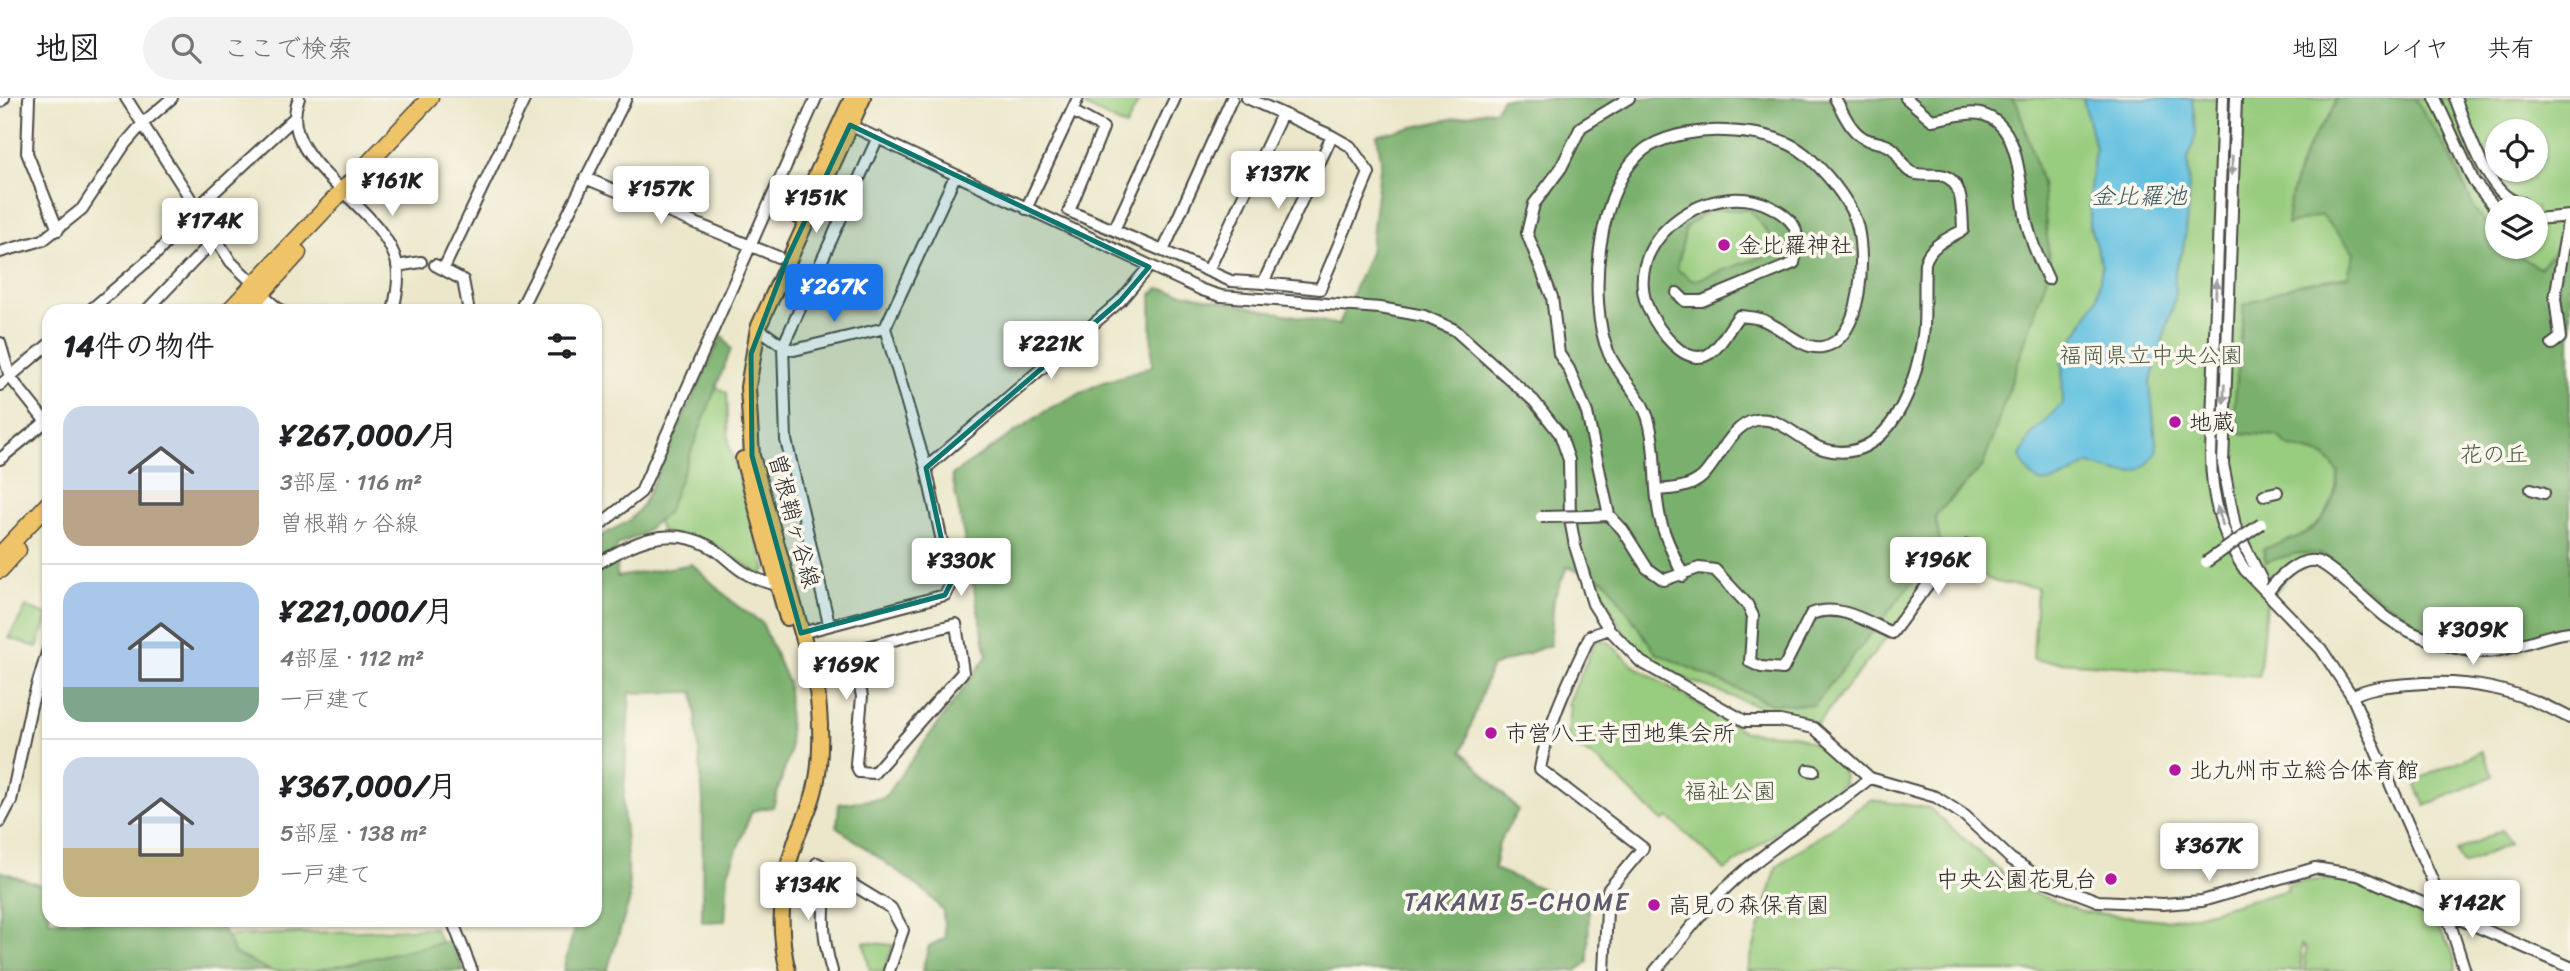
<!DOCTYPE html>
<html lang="ja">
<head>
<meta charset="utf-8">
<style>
  :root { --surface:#fff; --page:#f2f2f2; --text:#202124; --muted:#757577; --line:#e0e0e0; --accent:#1a73e8 }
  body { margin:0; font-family:Sriracha,"Klee One",sans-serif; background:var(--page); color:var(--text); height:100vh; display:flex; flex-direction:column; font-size:26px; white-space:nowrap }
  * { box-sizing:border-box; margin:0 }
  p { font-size:23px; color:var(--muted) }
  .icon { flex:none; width:38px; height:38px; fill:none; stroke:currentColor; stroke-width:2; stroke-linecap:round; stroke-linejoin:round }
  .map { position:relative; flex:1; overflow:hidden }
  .panel { position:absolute; left:42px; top:206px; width:560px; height:623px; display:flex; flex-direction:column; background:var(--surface); border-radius:21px; box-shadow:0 2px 5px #0004 }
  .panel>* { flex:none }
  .tools { position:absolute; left:2485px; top:21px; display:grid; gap:14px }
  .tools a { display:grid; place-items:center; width:63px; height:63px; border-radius:50%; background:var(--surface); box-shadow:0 2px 5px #0004; font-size:35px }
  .price { position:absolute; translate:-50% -60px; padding:0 16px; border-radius:7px; background:#fff; color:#222; font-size:23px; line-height:46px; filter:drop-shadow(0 2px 4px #0008) }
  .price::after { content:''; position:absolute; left:50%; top:42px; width:21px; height:16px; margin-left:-10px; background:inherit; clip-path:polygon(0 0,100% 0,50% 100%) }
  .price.current { background:var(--accent); color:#fff }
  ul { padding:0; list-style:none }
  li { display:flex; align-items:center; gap:21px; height:175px; padding:0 21px }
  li+li { border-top:2px solid var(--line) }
  li span { display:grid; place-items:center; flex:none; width:196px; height:140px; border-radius:21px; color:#555 }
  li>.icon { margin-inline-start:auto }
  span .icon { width:84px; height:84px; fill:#fffc; stroke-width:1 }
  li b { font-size:30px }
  h2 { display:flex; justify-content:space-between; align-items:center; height:84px; padding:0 21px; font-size:30px }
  header { display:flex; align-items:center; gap:42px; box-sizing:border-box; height:98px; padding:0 35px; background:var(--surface); border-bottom:2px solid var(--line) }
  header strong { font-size:33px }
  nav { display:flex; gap:38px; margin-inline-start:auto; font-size:24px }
  .search { width:490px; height:63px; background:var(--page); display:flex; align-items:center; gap:18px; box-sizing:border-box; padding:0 24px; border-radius:38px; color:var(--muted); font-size:26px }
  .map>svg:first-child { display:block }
  .green { fill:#98cc7e; stroke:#627c54; stroke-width:2; fill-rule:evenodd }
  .forest { fill:#7ab06d; stroke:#526e4c; stroke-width:2; fill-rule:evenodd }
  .water { fill:#61c0e0; stroke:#467686; stroke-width:2 }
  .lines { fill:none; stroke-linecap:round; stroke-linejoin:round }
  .minor-casing { stroke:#484743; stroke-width:14 }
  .major-casing { stroke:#484743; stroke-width:18 }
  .highway-casing { stroke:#484743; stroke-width:19 }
  .minor { stroke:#fff; stroke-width:10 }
  .major { stroke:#efc469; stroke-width:14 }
  .highway { stroke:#efc469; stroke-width:16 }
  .minor-bridge-casing { stroke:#484743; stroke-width:14; stroke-linecap:butt }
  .minor-bridge { stroke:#fff; stroke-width:10 }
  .oneway { fill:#a0a0a0 }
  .marked { fill:#0f766e; fill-opacity:0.2; stroke:#0f766e; stroke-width:5; stroke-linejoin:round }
  .poi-dot { fill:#b5179e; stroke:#fbf7ec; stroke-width:2.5 }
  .labels { text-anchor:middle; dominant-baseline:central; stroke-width:7; stroke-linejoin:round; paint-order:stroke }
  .poi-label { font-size:23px; fill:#2b2b2b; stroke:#fbf7ec; text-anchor:start }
  .park-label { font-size:23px; fill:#4c5b44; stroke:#fbf7ec }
  .street-label { font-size:23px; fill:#2b2b2b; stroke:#fbf7ec }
  .water-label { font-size:24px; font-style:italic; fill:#3b5861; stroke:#fbf7ec }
  .neighbourhood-label { font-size:24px; letter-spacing:2px; fill:#5f5b6f; stroke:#fbf7ec }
</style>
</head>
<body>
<header>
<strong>地図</strong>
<div class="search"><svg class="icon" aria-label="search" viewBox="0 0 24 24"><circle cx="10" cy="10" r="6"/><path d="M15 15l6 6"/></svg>ここで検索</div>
<nav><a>地図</a><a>レイヤ</a><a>共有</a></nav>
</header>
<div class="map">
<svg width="2570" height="873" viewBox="0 0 2570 873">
  <rect width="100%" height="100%" fill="#fbf7ec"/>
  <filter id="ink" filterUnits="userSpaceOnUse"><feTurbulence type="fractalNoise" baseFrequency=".0143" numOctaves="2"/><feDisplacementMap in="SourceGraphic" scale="14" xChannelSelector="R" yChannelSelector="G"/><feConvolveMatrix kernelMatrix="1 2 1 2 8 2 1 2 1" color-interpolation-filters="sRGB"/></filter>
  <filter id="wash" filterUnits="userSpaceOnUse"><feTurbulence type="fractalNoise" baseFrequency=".00686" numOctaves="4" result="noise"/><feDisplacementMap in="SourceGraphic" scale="28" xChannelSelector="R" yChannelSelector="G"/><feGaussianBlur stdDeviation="1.57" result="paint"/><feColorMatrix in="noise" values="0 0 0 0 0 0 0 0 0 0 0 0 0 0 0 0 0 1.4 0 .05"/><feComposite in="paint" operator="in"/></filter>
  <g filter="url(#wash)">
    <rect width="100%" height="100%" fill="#ece7ca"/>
    <!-- green -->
    <path class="green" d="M1089,0H1140L1126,29L1085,8Z
      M1550,0H2570V528C2548,534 2525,542 2503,546C2430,558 2375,509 2328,461L2291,473L2266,507L2259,578L2033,562L2037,489C1994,486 1987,485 1954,456L1814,630L1641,564L1575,448ZM2497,33H2536V72H2497ZM2497,110H2536V149H2497Z
      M715,288L727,295L729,347L766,472L759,476L712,445L661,434L656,413Z
      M26,509L49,518L37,549L9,540Z
      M1596,542L1608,544L1634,568L1745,634L1794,637L1819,648L1838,665L1843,674L1844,685L1725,772L1668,719L1663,723C1630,697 1606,660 1567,645L1571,608L1568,606Z
      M2482,653L2493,678L2425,708L2414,683Z
      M1870,702L1929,710L2019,790L2084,814L2165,822L2195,817L2288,792L2287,787C2310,782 2334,779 2357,784C2395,793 2456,829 2456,873H2304L2306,851L2301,847V873H1747L1777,768Z
      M2502,732L2509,746L2463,767L2456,753Z
      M49,822L188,840L434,830L455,873H0Z
      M864,844L893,847L885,873H870Z"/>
    <!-- forest -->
    <path class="forest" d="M1502,0H2011L2017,5L2042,85L2050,170L1983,368L1935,418L1941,448L1814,607L1771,606L1656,555L1606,483L1567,469L1554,500L1550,547L1491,569L1462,653L1518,712L1499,745L1494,771L1589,810L1588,864L1576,873H922L929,848L945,840L943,813L927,795L837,729L839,706L884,700L987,558L952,377L1050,310L1099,286L1152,268L1151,197L1158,190L1339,227L1370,155L1381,62L1377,37L1496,11ZM1709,112H1750L1768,135L1764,158L1693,183L1677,171L1686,129Z
      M2336,0H2415L2451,59L2474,110L2497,141V149H2504L2539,170L2570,136V528L2494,547L2443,544L2337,470L2323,456L2298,455L2266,464L2263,451C2311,436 2330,429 2339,375L2325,358L2288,348L2278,338L2241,335L2234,313L2244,207L2296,187L2348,178L2354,154L2321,117L2287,127C2289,99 2298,67 2312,42C2320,26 2333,19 2336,0Z
      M722,237L731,251L667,415L642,436L617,447V479L692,466L736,507L762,525L788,585L790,653L773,709L752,713L728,775L725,823L702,824L703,702L694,594L630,595L623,708L630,801L607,873H563L576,823L595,822V441L629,423L642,408Z
      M0,773L49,790V822L219,823L235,856L271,873H0Z
      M449,843L464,873H313Z"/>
    <!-- water -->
    <path class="water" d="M2083,0H2192L2196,36L2188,62L2189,99L2183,153L2175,171V201L2150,286L2157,354C2136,385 2120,375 2089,366C2061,382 2036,401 2020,358L2031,337L2063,305L2062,261L2097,201L2102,168L2090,129V91L2095,50Z"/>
  </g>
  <g filter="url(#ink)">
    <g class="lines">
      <defs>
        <path id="minor" d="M29,0L27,55L58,132
          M126,0L231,164L254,186
          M299,0C273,63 383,105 397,166C400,182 396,198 393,214
          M1629,0L1581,29L1561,70L1534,106L1527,135L1552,199L1559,256L1569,271L1587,315L1609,417L1623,432L1647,470L1664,482L1699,470L1715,472L1747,506L1753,518L1750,564L1761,569L1783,571L1811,516C1839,505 1866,523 1892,535L1937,474L1968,447
          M1906,0L1932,22C1947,20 1967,13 1981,16C2025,27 2018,96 2028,130C2033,148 2040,165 2048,181
          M2223,0L2211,356C2211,397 2221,437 2245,472L2321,551L2352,598L2447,816L2465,873
          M2236,0L2223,366L2235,428L2262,483
          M2435,0L2474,84L2497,112
          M2455,0C2467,29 2488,102 2522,105
          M0,4L4,0
          M1072,13L1103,30L1069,113L1163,153L1232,0
          M845,25L1202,192L1221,198L1380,210L1424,218L1455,232L1534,303L1560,336L1569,362L1570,421L1575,448L1593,506L1609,531L1641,564L1745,623H1780L1814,630L1870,680L1936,699L1965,718L2011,761L2045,783L2098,803L2163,806L2202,803L2315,770L2358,777L2570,869
          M585,80L778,159
          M1026,111L1078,0
          M2536,121L2570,118
          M1114,132L1175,0
          M1163,153L1231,183L1263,185L1332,38L1247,0
          M0,154L43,142L82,111L125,46L143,25L172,0
          M435,167L463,182L469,214
          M397,168L421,164
          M444,170L525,0
          M1208,173L1282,16
          M1263,185L1320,191L1369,75L1350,48L1332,38
          M1677,195L1685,203H1702L1794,165C1800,134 1799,124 1771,109C1706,76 1611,150 1653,220C1664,239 1691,274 1714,252C1724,243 1730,228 1739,218C1746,219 1754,219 1760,221C1780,227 1801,252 1822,249C1864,243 1866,154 1856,123C1847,99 1824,72 1805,56C1783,38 1752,34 1725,33C1700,32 1670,36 1648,49C1597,83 1586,204 1609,256C1620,280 1643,299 1649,324C1658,357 1652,392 1661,424C1666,443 1676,461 1683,478
          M261,196L282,214
          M88,214L158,154L198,109L293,21
          M145,214L216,140
          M519,214L626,0
          M758,230L783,248L794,252L885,230
          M0,245L10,279L46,324
          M2552,246L2560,240L2555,200L2569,118
          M0,287L49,246
          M0,361L49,321
          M926,370L1120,203L1149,169
          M2531,391L2544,395
          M1657,392C1672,391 1690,390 1702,379C1719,363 1730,327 1756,322C1780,317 1801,344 1823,351C1890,371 1919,281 1924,229C1925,208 1924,187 1925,165C1930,147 1947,141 1963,132C1962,114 1964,80 1940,77C1932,76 1921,78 1913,75C1902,71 1901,58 1893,51C1885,44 1877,45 1868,42C1851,36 1843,14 1835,0
          M2264,397L2277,394
          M1587,418L1609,417
          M595,422L602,425L641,394L816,0
          M595,467C632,446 665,426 707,447C722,454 733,469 747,476C756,482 768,484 778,488
          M2268,494C2277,481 2297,461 2315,463C2328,464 2371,508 2386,519C2409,536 2438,546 2465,552C2501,561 2535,537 2570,534
          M829,526L786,342L783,248L878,39
          M956,526L963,574L874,675L859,674L856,666L862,598L851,553Z
          M801,535L945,497L951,485L926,370L885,230L955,78
          M810,567L851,553
          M2352,598C2371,588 2389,588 2410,586C2471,581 2516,591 2570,620
          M1808,672L1814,673
          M0,724L11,703L31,608L49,548
          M817,765L891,810L903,832L889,873
          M830,774C821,807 822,841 832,873
          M452,822L472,873
          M1604,873L1608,792L1643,750L1540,671C1548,624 1570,581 1590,538L1609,531
          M1655,873C1683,841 1709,803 1741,776C1782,740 1828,714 1870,680"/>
        <path id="major" d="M797,118L852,0
          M743,361L787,520
          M788,873C777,829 781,784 796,742C802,725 811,709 815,691C823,657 821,620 816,585L752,358L748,289L758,230L863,0"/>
        <path id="highway" d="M228,214L430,0
          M244,214L298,155
          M0,457L49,405
          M0,472L18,452"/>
      </defs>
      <!-- minor casing -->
      <use href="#minor" class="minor-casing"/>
      <!-- major casing -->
      <use href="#major" class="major-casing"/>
      <!-- highway casing -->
      <use href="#highway" class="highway-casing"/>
      <!-- minor -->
      <use href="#minor" class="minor"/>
      <!-- major -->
      <use href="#major" class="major"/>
      <!-- highway -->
      <use href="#highway" class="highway"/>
      <defs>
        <path id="minor-bridge" d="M1541,419L1587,418
          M2206,464L2261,426"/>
      </defs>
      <!-- minor-bridge casing -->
      <use href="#minor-bridge" class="minor-bridge-casing"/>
      <!-- minor-bridge -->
      <use href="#minor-bridge" class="minor-bridge"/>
    </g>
    <!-- one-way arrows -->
    <defs><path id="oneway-solid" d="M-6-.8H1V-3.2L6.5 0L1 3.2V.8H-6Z" transform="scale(1.75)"/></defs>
    <g class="oneway">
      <use href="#oneway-solid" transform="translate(2232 68) rotate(92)"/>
      <use href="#oneway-solid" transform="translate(2216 191) rotate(-88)"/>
      <use href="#oneway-solid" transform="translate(2224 296) rotate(92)"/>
      <use href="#oneway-solid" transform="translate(2220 418) rotate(-107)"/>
    </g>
  </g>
  <!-- marked area -->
  <path class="marked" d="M850,27L1149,169L1120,203L926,370L951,485L945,497L801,535L752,358L751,256L787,161Z"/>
  <!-- markers -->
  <g class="poi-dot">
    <circle cx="1724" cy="147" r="7"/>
    <circle cx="2175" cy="324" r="7"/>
    <circle cx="1491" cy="635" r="7"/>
    <circle cx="2175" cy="672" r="7"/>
    <circle cx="2111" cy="781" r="7"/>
    <circle cx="1654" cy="807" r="7"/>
  </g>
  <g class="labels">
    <!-- poi labels -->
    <g class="poi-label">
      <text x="1738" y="147">金比羅神社</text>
      <text x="2189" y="324">地蔵</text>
      <text x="1505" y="635">市営八王寺団地集会所</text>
      <text x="2189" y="672">北九州市立総合体育館</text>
      <text x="2097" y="781" text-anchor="end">中央公園花見台</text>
      <text x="1668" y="807">高見の森保育園</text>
    </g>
    <!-- park labels -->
    <g class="park-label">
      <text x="2151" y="257">福岡県立中央公園</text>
      <text x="2494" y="356">花の丘</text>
      <text x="1730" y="693">福祉公園</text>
    </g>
    <!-- street labels -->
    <g class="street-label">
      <text transform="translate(794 423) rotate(75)">曽根鞘ヶ谷線</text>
    </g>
    <!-- water labels -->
    <g class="water-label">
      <text x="2139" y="98">金比羅池</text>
    </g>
    <!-- neighbourhood labels -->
    <g class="neighbourhood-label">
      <text x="1517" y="804">TAKAMI 5-CHOME</text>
    </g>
  </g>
</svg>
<div class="tools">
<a><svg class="icon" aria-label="locate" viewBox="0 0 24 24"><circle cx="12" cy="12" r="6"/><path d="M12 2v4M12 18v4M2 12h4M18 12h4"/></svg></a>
<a><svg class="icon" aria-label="layers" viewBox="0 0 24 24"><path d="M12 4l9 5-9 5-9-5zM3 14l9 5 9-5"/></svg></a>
</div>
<b class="price" style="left:1278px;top:113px">¥137K</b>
<b class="price" style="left:392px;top:120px">¥161K</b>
<b class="price" style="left:661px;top:128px">¥157K</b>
<b class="price" style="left:816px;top:137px">¥151K</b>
<b class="price" style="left:210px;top:160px">¥174K</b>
<b class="price current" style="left:834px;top:226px">¥267K</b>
<b class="price" style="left:1051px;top:283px">¥221K</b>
<b class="price" style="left:1938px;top:499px">¥196K</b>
<b class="price" style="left:961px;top:500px">¥330K</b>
<b class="price" style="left:2473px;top:569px">¥309K</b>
<b class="price" style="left:846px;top:604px">¥169K</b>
<b class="price" style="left:2209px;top:785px">¥367K</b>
<b class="price" style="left:808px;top:824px">¥134K</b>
<b class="price" style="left:2472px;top:842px">¥142K</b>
<section class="panel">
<h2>14件の物件<svg class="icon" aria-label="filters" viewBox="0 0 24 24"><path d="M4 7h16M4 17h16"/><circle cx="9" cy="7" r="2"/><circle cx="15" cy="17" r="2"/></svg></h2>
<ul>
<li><span style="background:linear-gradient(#c9d6e8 60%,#b9a48a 0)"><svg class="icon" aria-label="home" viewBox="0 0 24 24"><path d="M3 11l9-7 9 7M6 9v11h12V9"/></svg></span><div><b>¥267,000/月</b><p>3部屋 · 116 m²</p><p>曽根鞘ヶ谷線</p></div></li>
<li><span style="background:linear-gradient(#a9c7e8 75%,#7fa58c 0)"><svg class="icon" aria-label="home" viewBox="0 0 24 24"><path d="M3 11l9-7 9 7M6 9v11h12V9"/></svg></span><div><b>¥221,000/月</b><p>4部屋 · 112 m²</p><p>一戸建て</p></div></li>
<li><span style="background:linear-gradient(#c9d6e8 65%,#c2b280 0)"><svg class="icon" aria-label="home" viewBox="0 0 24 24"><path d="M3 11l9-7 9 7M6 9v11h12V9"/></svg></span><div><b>¥367,000/月</b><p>5部屋 · 138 m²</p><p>一戸建て</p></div></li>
</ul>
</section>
</div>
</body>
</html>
